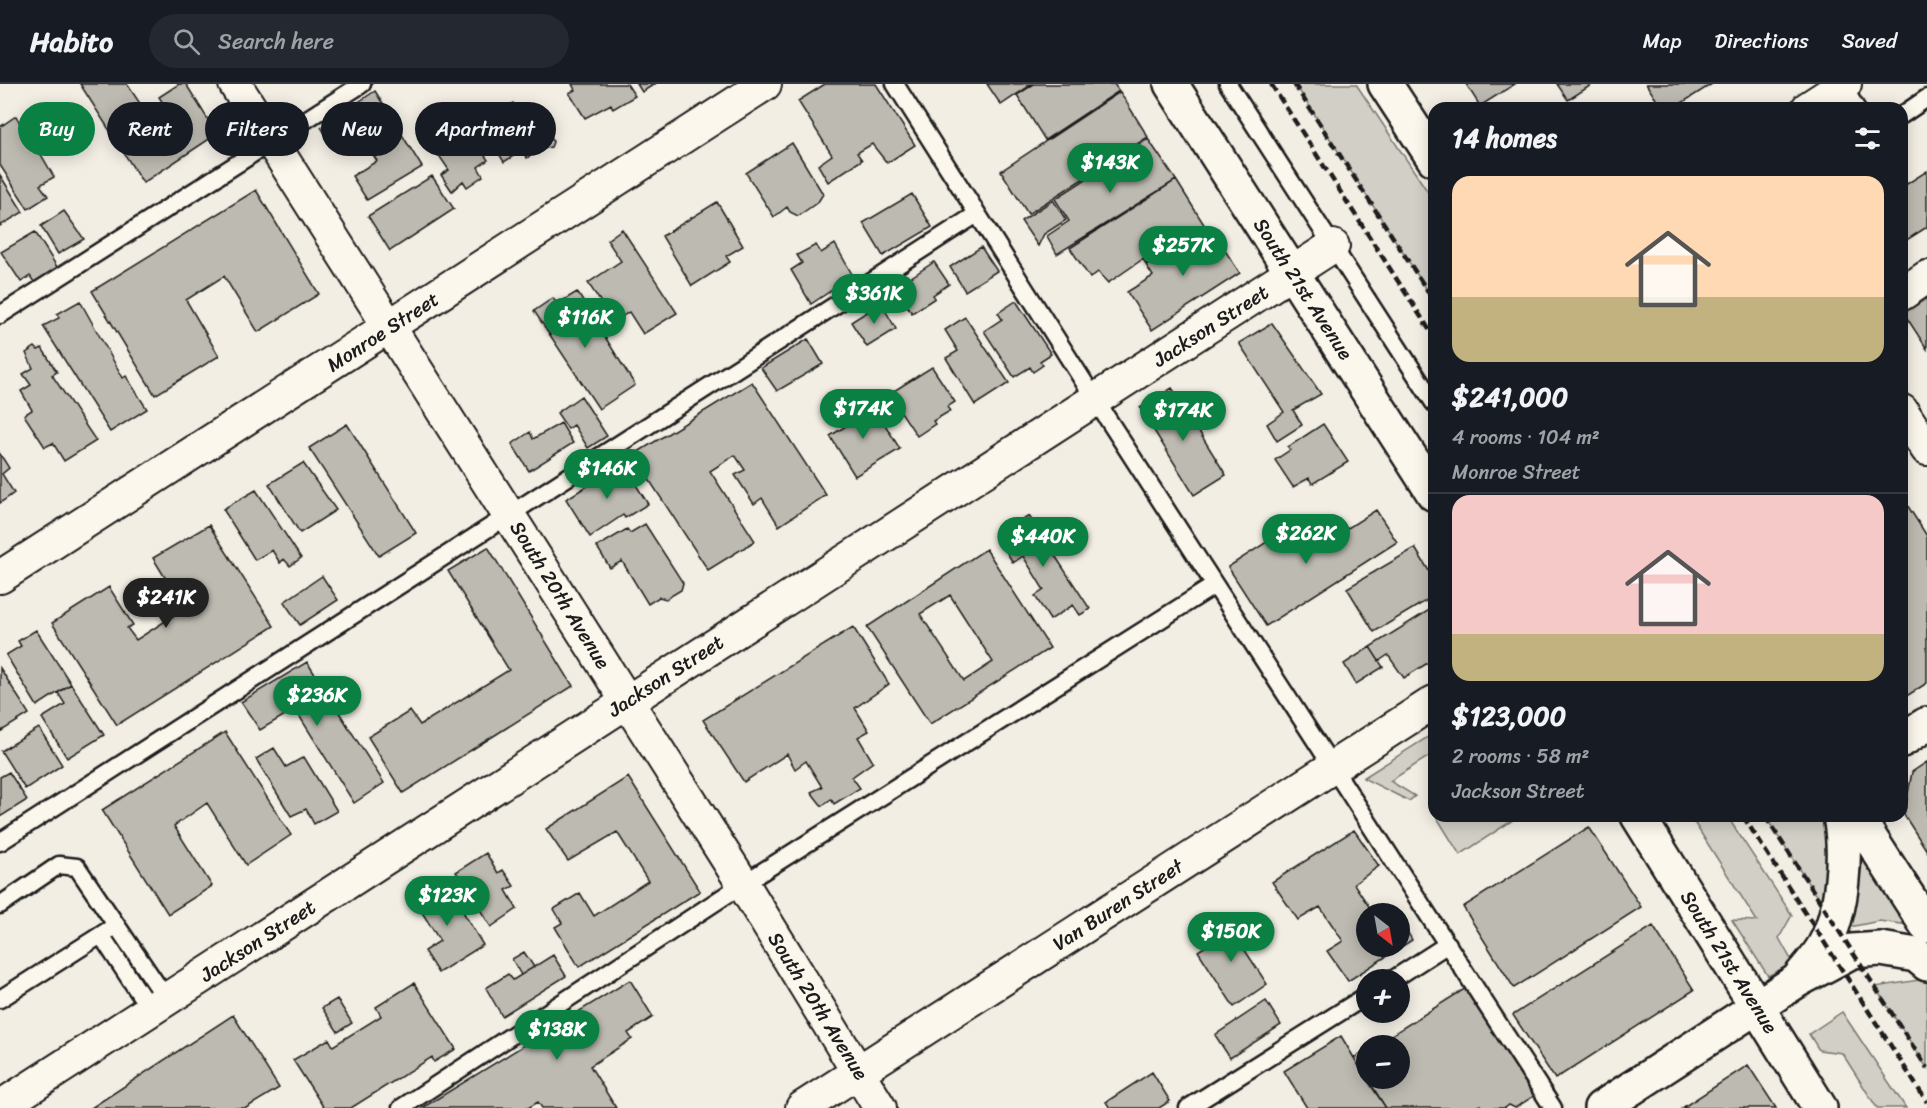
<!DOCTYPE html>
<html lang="en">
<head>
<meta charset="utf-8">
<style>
  :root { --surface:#171b24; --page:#242831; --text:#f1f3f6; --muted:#9ea1a6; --line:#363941; --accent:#0b8043 }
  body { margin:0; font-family:Sriracha,sans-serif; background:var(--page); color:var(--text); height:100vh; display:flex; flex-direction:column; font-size:22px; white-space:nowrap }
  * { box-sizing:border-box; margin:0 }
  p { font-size:20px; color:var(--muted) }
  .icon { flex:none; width:33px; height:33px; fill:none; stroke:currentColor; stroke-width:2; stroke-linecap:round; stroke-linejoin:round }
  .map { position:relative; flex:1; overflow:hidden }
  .sheet { position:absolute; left:1428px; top:18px; width:480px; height:720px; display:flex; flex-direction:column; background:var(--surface); border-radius:18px; box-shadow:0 3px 15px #0003 }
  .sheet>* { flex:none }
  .hud { position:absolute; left:18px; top:18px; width:570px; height:54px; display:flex; gap:12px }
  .needle { width:39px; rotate:149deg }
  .fabs { position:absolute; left:1356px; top:819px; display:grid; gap:12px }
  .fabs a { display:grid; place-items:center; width:54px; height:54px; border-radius:50%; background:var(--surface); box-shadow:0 3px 15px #0003; font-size:30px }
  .price { position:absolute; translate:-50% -51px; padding:0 14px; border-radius:21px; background:var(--accent); color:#fff; font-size:20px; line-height:39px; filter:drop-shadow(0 2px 3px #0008) }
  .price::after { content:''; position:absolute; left:50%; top:36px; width:18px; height:14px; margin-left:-9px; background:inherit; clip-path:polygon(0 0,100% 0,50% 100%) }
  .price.selected { background:#222; color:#fff }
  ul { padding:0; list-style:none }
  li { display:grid; align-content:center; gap:12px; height:318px; padding:0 24px }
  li+li { border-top:2px solid var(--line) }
  li span { display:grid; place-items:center; height:186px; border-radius:18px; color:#555 }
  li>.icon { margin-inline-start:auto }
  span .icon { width:108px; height:108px; fill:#fffc; stroke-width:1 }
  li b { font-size:26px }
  h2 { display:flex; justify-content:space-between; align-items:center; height:72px; padding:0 24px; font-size:26px }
  .chip { padding:0 21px; border-radius:27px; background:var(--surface); box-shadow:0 3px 15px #0003; font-size:21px; line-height:54px }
  .chip.selected { background:var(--accent); color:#fff }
  header { display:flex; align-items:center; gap:36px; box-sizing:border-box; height:84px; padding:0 30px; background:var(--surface); border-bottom:2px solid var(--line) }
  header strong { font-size:28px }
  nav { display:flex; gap:33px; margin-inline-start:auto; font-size:21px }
  .search { width:420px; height:54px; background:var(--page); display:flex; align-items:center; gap:15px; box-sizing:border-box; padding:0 21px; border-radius:33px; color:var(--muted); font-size:22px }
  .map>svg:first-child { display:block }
  .green { fill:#d2cfc6; stroke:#777671; stroke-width:1.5 }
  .building { fill:#bdbab1; stroke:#1c1c1c; stroke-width:1.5; fill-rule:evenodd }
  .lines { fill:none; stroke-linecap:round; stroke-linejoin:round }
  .service-casing { stroke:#1c1c1c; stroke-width:21 }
  .minor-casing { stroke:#1c1c1c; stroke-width:36 }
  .secondary-casing { stroke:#1c1c1c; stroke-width:38 }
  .primary-casing { stroke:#1c1c1c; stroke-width:38 }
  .service { stroke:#fbf7ec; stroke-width:16 }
  .minor { stroke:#fbf7ec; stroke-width:32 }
  .secondary { stroke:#fbf7ec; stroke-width:33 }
  .primary { stroke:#fbf7ec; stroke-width:33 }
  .rail { stroke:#1c1c1c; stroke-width:4.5; stroke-dasharray:9 4.5; stroke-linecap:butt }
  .labels { text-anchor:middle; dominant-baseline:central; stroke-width:4.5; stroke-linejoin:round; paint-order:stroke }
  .street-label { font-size:20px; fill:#1c1c1c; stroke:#fbf7ec }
</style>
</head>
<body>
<header>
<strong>Habito</strong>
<div class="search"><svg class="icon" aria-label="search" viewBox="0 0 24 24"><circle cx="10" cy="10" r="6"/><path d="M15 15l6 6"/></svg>Search here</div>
<nav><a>Map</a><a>Directions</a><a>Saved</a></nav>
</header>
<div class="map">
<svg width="1927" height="1024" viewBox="0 0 1927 1024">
  <rect width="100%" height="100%" fill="#f2eee4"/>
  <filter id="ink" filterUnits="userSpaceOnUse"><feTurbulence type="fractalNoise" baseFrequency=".0167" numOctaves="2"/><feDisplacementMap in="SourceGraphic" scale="12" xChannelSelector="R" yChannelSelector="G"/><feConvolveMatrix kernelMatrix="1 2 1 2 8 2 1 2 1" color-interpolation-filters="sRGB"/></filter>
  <g filter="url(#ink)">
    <!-- green -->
    <path class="green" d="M1295,0H1356L1434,117V217Z
      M1434,649V669L1390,697L1415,712L1409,717L1363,694Z
      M1436,732H1519L1460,771Z
      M1690,732H1727L1792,831L1779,854L1793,879L1768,892L1732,836L1757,837Z
      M1765,732H1831L1835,786L1820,818Z
      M1864,771L1909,841L1879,837L1850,843Z
      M1925,895L1927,898V984L1875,903Z
      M1842,928L1906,1024H1877L1842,969L1819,966L1809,950Z"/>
    <!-- building -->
    <path class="building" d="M80,0H127L159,48L175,38L159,13L179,0H186L217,50L143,99Z
      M572,0H627L635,12L613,25L611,20L585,34L569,9L575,6Z
      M637,0H655L642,8Z
      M825,0H876L915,61L887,79L872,60L857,69L862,76L828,98L818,81L832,71L798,17Z
      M987,0H1032L1001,21Z
      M1034,0H1114L1119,7L1045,56L1017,11Z
      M1466,0H1515L1480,22Z
      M1557,0H1593L1568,16Z
      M1646,0H1712L1674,24H1662Z
      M375,7L422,83L367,116L352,92L377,77L359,48L334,64L321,43Z
      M1120,8L1148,53L1028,130L1001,87Z
      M513,19L531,48L537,42L544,41L550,48L553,58L551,63L540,65L527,74L521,67L504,78L485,46L501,35L498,29Z
      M16,32L24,46L33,40L43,55L35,60L54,93L40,101L48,112L28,125L0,81V43Z
      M468,46L488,76L478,83L483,92L467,103L463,97L452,107L441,91L449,86L436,67Z
      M1148,55L1176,96L1057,170L1047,152L1069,137L1055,115Z
      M792,59L823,110L818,118L798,132L790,128L787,123L774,133L746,89Z
      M1927,87V143L1902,159V103Z
      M0,91L23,128L0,142Z
      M432,92L454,125L390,167L368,132Z
      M1176,96L1205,142L1146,180L1143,175L1108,199L1098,188L1090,194L1070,164Z
      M256,106L319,210L258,248L224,192L186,216L219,272L155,311L92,207Z
      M912,110L932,143L883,172L863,139Z
      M1053,116L1066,136L1044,150L1038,162L1021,137Z
      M717,118L743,162L726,172L730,178L692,202L662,152Z
      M64,127L84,155L58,170L41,142Z
      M1208,141L1240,189L1152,246L1127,208L1153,192L1146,181Z
      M622,145L677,229L643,250L629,228L614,238L588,199L621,177L607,156Z
      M35,148L59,186L36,201L30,192L21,198L1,168Z
      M835,160L853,192L811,220L791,186L802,179L797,171L816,161L821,169Z
      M981,163L997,187L965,207L950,183Z
      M934,178L949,200L933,211L935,214L912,229L895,204Z
      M577,208L635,301L599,325L534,227L553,214L557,220Z
      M1927,212V265L1903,228Z
      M80,217L123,294L126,292L147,325L110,348L43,242L59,234L57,230Z
      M1016,217L1051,270L1040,277L1043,281L1033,288L1030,283L1014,293L984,247L1002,235L998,229Z
      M881,219L896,245L867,263L851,238Z
      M965,233L1009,299L975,321L946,274L958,267L945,246Z
      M1272,239L1321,310L1293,326L1302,341L1277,357L1267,340L1284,328L1239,259Z
      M808,255L823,280L777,307L761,284Z
      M35,263L38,266L42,264L57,288L52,291L96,357L64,377L53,359L45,363L24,331L32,326L21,307L31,301L23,290L33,284L26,269Z
      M932,283L955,318L947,323L950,327L933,337L935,340L917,352L889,310Z
      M752,298L826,411L779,442L762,414L754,420L735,391L745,386L735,371L710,387L755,457L708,486L633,371Z
      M1172,304L1226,391L1194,411L1140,324Z
      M581,312L607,352L588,364L574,341L568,345L557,329Z
      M850,318L861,335L876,326L900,365L855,392L830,352L846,342L836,327Z
      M561,339L573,359L529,387L512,360L530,348L533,355Z
      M347,340L416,449L379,472L309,364Z
      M1323,340L1348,378L1312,400L1309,394L1293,403L1275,376L1290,366L1288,363Z
      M0,370L9,384L2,390L14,409L0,419Z
      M303,379L336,426L300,449L269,400Z
      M623,380L648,420L625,434L623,431L590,453L566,415Z
      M256,406L301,474L290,482L284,475L280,479L272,466L255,476L223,425Z
      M1902,413L1927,452V599L1902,615Z
      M1376,426L1397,458L1266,542L1228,483L1298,438L1315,465Z
      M1029,432L1090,525L1080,531L1073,521L1050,536L1035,512L1044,506L1023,472L1013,479L997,452Z
      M645,440L683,499L681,506L666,515L659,513L648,520L622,477L610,484L597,463L627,445L630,449Z
      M209,441L274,542L117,641L52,539L109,503L133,541L127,544L136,556L189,522L181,509L177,513L153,474Z
      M488,463L573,602L403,709L368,653L410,627L420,641L509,586L448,487Z
      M1415,464L1434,495V512L1374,548L1347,504Z
      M986,465L1050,564L930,640L867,543ZM950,511L993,578L964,597L920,530Z
      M322,492L338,516L300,541L284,518Z
      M1434,523V575L1404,594L1388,571L1379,577L1370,563Z
      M853,543L889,600L855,624L869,647L858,653L873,678L852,693L860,704L834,720L831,715L822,722L811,708L822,703L806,677L795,685L787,670L744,698L703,636Z
      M36,546L71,600L37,622L6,571L21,562L18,557Z
      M1370,563L1383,583L1356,600L1344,580Z
      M307,578L384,699L354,719L295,625L260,646L241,618Z
      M0,584L29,630L0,648Z
      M71,600L104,651L67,674L42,634L65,620L58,609Z
      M39,644L62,681L25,705L1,667Z
      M225,648L291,751L246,781L207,719L174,742L212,802L168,830L102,726Z
      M274,664L286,683L304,673L337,727L314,740L306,725L291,732L256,675Z
      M1927,678V767L1904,731L1912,688Z
      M9,688L27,716L0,733V693Z
      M628,693L700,807L579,883L555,843L562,839L554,825L580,809L594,832L648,797L617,748L568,777L546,745Z
      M1589,743L1641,823L1514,904L1463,823Z
      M1354,746L1379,782L1354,800L1374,830H1366V862H1400V842L1403,840L1412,856L1348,897L1327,867L1343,857L1320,823L1298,836L1272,798Z
      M486,769L498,789L503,786L514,802L506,806L517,825L491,843L456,788Z
      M444,796L483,861L438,889L424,867L440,857L413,814Z
      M1222,831L1267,900L1234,923L1198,867L1216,856L1206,840Z
      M1653,842L1694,906L1555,995L1513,931Z
      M524,868L534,883L521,891L512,875Z
      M553,871L566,892L502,932L486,904L508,890L513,896Z
      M630,896L653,933L628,949L632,955L590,982L616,1024H542L538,1018L528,1024H422Z
      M414,899L456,965L434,978L432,973L351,1024H324L293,976L329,955L333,962L381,932L376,923Z
      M1466,904L1534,1012L1515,1024L1509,1021L1505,1024H1482L1480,1021L1474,1024H1386L1367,994H1400V962H1374Z
      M337,915L352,939L338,948L322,924Z
      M1266,917L1281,941L1230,974L1215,951Z
      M233,931L279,1004L246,1024H91Z
      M1341,952L1366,994L1386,1024H1307L1284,987Z
      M1366,966V993L1354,974Z
      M1748,981L1776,1024H1682Z
      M1152,988L1170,1017L1159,1024H1110L1106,1018Z"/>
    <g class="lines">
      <defs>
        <path id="service" d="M895,0L1096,317L1553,1024
          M1228,0L1434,319
          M1842,1L1856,24
          M1902,31L1927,14
          M0,231L362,0
          M0,758L977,130
          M0,821L59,781L77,783L167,916
          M101,851L151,927
          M1392,896L1448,860
          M0,915L115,842
          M401,1024L743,800L1215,501
          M1188,1024L1366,912"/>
        <path id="minor" d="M235,0L743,800L880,1024
          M1808,24L1845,0
          M1902,210L1927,193
          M1902,327L1927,365
          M0,493L765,0
          M0,1023L1333,162
          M802,1024L1434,618"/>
        <path id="secondary" d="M1902,656L1927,640
          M1800,893C1808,883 1819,872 1825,860C1843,825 1847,770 1840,732
          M1601,1024L1798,896L1852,867L1881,865L1916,871L1927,880"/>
        <path id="primary" d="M1171,0L1434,410
          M1385,0L1434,75
          M1638,732L1820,1024
          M1856,732L1927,842"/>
      </defs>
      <!-- service casing -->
      <use href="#service" class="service-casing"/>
      <!-- minor casing -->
      <use href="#minor" class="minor-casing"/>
      <!-- secondary casing -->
      <use href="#secondary" class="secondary-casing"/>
      <!-- primary casing -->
      <use href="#primary" class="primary-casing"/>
      <!-- service -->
      <use href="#service" class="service"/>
      <!-- minor -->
      <use href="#minor" class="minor"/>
      <!-- secondary -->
      <use href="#secondary" class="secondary"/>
      <!-- primary -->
      <use href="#primary" class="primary"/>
      <!-- rail -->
      <path class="rail" d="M1271,0L1434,253
        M1294,0L1434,217
        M1743,732L1927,1018
        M1765,732L1927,984"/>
    </g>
  </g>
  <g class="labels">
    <!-- street labels -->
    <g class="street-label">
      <text transform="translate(1303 205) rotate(57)">South 21st Avenue</text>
      <text transform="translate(1211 242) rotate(-33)">Jackson Street</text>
      <text transform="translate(383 248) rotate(-33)">Monroe Street</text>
      <text transform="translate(560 511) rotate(58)">South 20th Avenue</text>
      <text transform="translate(666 592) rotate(-33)">Jackson Street</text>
      <text transform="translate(1118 821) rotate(-33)">Van Buren Street</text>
      <text transform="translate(258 857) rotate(-33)">Jackson Street</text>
      <text transform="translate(1729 878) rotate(58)">South 21st Avenue</text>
      <text transform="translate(818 922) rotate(58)">South 20th Avenue</text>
    </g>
  </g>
</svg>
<div class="fabs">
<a><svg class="needle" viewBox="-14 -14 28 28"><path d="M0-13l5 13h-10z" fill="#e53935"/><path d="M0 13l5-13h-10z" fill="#9ea1a6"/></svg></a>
<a>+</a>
<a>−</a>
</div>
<b class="price" style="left:1110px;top:110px">$143K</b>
<b class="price" style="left:1183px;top:193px">$257K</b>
<b class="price" style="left:874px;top:241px">$361K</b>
<b class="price" style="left:585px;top:265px">$116K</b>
<b class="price" style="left:863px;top:356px">$174K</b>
<b class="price" style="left:1183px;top:358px">$174K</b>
<b class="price" style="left:607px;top:416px">$146K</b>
<b class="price" style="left:1306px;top:481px">$262K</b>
<b class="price" style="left:1043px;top:484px">$440K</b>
<b class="price selected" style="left:166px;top:545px">$241K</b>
<b class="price" style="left:317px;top:643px">$236K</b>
<b class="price" style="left:447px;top:843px">$123K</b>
<b class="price" style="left:1231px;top:879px">$150K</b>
<b class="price" style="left:557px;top:977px">$138K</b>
<div class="hud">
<a class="chip selected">Buy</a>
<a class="chip">Rent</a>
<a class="chip">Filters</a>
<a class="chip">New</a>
<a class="chip">Apartment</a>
</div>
<section class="sheet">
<h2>14 homes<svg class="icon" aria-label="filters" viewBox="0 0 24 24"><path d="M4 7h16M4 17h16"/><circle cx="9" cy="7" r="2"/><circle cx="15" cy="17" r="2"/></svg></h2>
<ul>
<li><span style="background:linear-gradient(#ffd9b3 65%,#c2b280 0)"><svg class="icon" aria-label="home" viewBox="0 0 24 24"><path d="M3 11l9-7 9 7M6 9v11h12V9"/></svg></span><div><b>$241,000</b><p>4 rooms · 104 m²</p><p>Monroe Street</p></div></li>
<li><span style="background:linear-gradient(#f6c9c9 75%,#c2b280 0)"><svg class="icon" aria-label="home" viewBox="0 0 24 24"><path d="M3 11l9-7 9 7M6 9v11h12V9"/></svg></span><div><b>$123,000</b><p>2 rooms · 58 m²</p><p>Jackson Street</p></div></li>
</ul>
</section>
</div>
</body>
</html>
